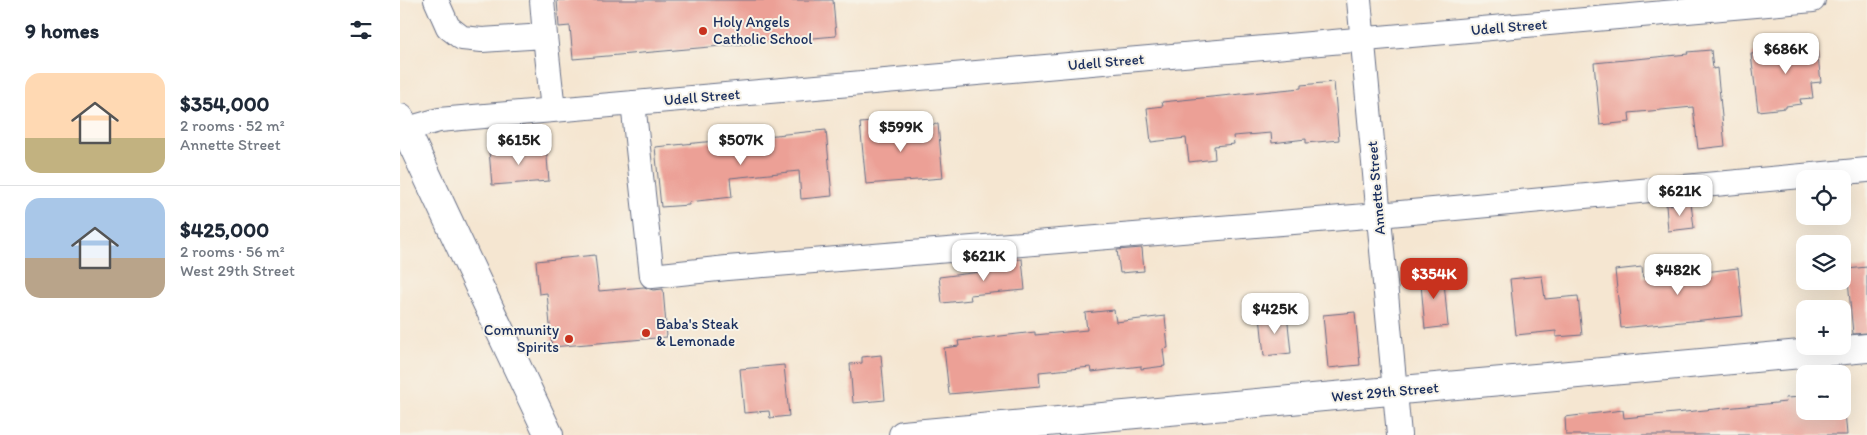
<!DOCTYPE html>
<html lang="en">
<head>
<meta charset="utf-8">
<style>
  :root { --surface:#fff; --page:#f2f2f3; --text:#1f2937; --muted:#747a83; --line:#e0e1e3; --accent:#c8321e }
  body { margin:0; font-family:Itim,sans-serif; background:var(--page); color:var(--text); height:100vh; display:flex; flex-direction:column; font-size:19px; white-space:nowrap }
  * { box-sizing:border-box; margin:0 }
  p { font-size:16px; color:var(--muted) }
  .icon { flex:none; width:28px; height:28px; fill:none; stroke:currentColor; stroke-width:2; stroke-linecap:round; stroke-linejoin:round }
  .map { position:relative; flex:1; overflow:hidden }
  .details { display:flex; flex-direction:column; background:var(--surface); width:400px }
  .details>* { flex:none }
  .buttons { position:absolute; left:1396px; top:170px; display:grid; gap:10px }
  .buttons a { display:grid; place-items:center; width:55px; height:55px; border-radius:10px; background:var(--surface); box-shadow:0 5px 20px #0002; font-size:25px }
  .price { position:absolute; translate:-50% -42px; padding:0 11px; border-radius:10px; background:#fff; color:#222; font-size:16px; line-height:32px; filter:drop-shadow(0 1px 2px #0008) }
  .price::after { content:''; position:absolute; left:50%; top:30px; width:15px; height:11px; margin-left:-8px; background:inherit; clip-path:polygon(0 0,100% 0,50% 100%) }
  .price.active { background:var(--accent); color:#fff }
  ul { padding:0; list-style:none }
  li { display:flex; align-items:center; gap:15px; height:125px; padding:0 25px }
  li+li { border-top:1px solid var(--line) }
  li span { display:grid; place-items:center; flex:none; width:140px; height:100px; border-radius:15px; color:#555 }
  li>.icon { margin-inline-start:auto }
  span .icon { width:60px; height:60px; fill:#fffc; stroke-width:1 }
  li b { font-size:21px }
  h2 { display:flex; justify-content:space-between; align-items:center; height:60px; padding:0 25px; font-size:21px }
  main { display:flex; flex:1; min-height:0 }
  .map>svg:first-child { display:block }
  .building { fill:#eca096 }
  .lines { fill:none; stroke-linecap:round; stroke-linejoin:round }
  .minor-casing { stroke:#676f86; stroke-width:26 }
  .major-casing { stroke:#676f86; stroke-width:30 }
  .minor { stroke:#fff; stroke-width:24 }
  .major { stroke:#fff; stroke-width:28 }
  .poi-dot { fill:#c8321e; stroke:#f7f3e8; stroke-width:2 }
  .labels { text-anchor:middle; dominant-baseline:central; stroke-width:4; stroke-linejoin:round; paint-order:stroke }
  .poi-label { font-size:15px; fill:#1b2f5e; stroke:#f7f3e8; text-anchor:start }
  .street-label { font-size:15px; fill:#1b2f5e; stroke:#f7f3e8 }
</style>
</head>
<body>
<main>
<section class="details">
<h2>9 homes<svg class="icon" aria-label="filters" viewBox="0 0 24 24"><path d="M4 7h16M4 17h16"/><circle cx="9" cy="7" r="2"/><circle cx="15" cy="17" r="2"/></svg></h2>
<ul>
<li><span style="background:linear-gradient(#ffd9b3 65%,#c2b280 0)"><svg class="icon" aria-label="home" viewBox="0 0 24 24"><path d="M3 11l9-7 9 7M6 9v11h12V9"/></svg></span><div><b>$354,000</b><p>2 rooms · 52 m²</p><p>Annette Street</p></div></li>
<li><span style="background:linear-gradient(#a9c7e8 60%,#b9a48a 0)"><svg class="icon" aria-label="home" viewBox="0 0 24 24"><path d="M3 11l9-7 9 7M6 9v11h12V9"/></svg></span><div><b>$425,000</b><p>2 rooms · 56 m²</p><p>West 29th Street</p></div></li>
</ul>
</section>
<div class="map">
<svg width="1467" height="435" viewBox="0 0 1467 435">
  <rect width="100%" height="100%" fill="#f7f3e8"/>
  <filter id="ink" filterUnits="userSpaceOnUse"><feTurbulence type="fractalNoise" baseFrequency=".02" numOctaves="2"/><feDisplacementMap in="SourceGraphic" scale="10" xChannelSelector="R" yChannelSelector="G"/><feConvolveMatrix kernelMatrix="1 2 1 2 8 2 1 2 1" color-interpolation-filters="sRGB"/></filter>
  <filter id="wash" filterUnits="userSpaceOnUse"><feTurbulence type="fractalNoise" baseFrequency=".0096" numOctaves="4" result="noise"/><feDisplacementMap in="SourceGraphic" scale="20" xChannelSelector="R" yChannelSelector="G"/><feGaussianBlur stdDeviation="1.12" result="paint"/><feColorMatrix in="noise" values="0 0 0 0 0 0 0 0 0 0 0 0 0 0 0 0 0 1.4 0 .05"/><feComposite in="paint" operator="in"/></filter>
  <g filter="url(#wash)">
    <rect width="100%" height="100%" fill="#f5e6d1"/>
    <g id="blocks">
      <!-- building -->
      <path class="building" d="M157,0H433L436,36L173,59L170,26L159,27Z
        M1416,40L1421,82L1411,83L1413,98L1400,99L1401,104L1386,106V108L1358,111L1351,54L1384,50V43Z
        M1311,50L1313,69L1317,68L1325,146L1298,149L1293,107L1229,113L1230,122L1200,125L1194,63L1288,54L1287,52Z
        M934,82L939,140L906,143V139L872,143L871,133L833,136L834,144L814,146L815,159L789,162L786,138L751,142L747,108L763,106L762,102L901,88V85Z
        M487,121L488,129L538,124L543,178L466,184L460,123Z
        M426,130L432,196L401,199L399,171L330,178L332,197L289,202V205L261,207L255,147Z
        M146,146L149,181L92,185L89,151Z
        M1291,203L1294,228L1268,231L1266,205Z
        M742,248L744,271L720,273L717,250Z
        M195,255L199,291L244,287L253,290L263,289L267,337L152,347L147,293L139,294L136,261Z
        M622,259L625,290L570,295L571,300L542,303L539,277L596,270L595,261Z
        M1304,262L1305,272L1338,268L1343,316L1221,328L1215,270L1242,267L1243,277L1281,274V264Z
        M1467,267V333L1453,334L1447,269Z
        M1043,271L1048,326L1025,329L1020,273Z
        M1142,276L1145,299L1178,296L1182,335L1156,337V331L1116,335L1110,279Z
        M714,310L716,322L765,316L768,348L763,349L765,366L741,369V366L692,372L691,367L639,372L640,386L549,394L544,348L559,346L558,341L635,332V335L687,330L685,313Z
        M955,312L960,365L928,368L923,315Z
        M887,314L891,353L864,356L860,316Z
        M481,355L485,400L453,403L450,364L462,363V357Z
        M384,365L389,416L370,418L369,411L344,413L340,369Z
        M1405,397V411H1445L1447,435H1166L1165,417L1223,410L1224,418L1386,402L1385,398Z"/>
    </g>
  </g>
  <g filter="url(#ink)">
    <use href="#blocks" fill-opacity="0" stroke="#676f86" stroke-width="1"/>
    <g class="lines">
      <defs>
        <path id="minor" d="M36,0L48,27L62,38L82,40L145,36L153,110
          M142,0L145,36
          M959,0L999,435
          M233,103L252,276L327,268L979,215L1467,170
          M0,131L39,120L1413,0"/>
        <path id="major" d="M0,118L149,435
          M503,435L1467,348"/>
      </defs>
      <!-- minor casing -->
      <use href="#minor" class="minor-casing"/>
      <!-- major casing -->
      <use href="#major" class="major-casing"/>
      <!-- minor -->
      <use href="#minor" class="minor"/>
      <!-- major -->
      <use href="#major" class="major"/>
    </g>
  </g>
  <!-- markers -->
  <g class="poi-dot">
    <circle cx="303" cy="31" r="5"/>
    <circle cx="246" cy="333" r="5"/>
    <circle cx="169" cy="339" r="5"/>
  </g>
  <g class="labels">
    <!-- poi labels -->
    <g class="poi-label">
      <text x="313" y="22">Holy Angels<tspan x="313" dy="17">Catholic School</tspan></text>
      <text x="256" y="324">Baba's Steak<tspan x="256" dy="17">&amp; Lemonade</tspan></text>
      <text x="159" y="330" text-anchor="end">Community<tspan x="159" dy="17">Spirits</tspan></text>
    </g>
    <!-- street labels -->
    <g class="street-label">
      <text transform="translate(1109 27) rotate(-5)">Udell Street</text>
      <text transform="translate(706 62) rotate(-5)">Udell Street</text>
      <text transform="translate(302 97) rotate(-5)">Udell Street</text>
      <text transform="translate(976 188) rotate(-95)">Annette Street</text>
      <text transform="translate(985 392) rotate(-5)">West 29th Street</text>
    </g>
  </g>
</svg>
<div class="buttons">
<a><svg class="icon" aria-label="locate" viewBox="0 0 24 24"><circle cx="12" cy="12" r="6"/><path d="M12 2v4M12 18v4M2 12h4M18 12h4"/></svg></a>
<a><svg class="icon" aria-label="layers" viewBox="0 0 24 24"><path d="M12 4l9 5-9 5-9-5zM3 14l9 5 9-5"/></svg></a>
<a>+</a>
<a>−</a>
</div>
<b class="price" style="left:1386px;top:75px">$686K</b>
<b class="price" style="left:501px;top:153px">$599K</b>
<b class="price" style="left:119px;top:166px">$615K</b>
<b class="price" style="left:341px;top:166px">$507K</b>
<b class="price" style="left:1280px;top:217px">$621K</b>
<b class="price" style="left:584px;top:282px">$621K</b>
<b class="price" style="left:1278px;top:296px">$482K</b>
<b class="price active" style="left:1034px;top:300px">$354K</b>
<b class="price" style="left:875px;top:335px">$425K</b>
</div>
</main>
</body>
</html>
